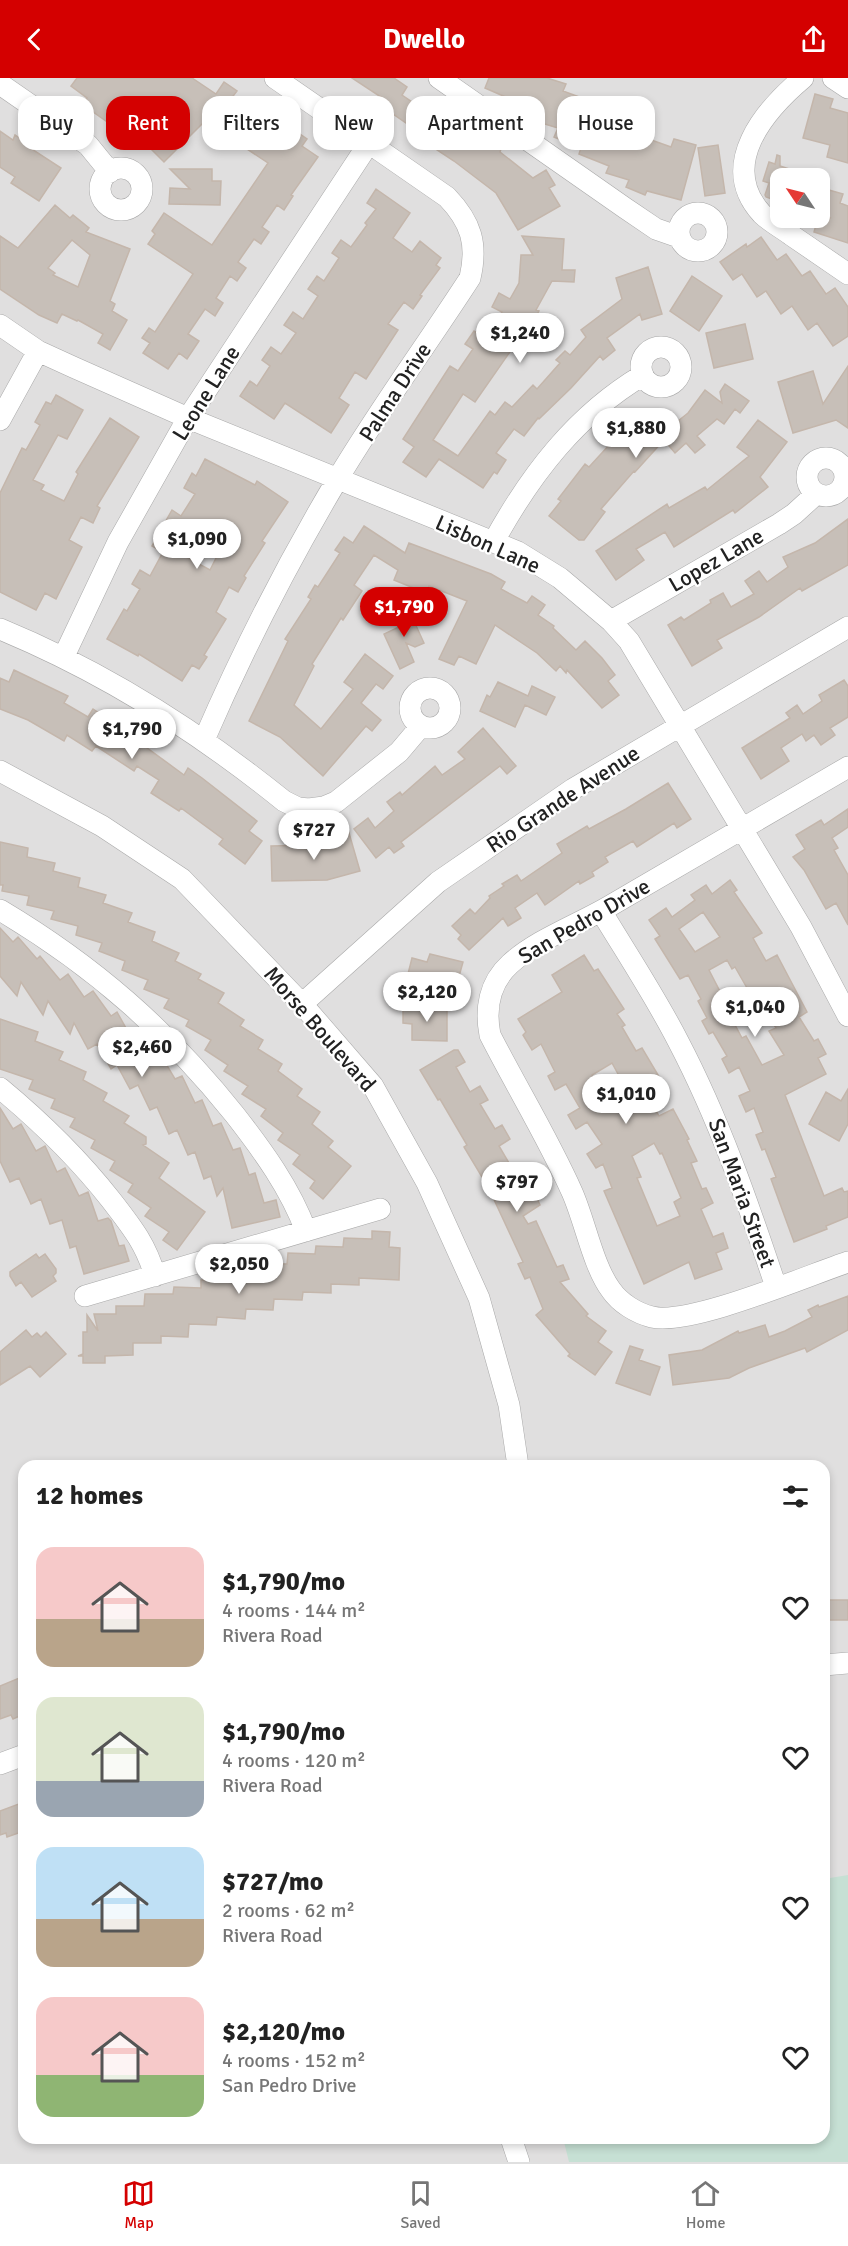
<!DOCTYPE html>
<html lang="en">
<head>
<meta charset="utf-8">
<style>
  :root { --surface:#fff; --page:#f2f2f2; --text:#222; --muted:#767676; --line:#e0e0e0; --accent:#d40000 }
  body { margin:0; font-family:Signika,sans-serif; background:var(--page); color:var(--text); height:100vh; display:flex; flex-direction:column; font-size:22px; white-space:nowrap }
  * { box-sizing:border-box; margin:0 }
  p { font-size:20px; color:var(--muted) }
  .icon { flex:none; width:33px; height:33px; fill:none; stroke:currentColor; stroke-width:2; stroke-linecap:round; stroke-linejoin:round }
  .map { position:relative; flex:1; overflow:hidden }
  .drawer { position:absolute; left:18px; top:1382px; width:812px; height:684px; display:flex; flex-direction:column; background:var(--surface); border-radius:18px; box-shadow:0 3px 9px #0003 }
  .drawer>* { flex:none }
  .hud { position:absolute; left:18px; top:18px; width:813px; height:54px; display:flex; gap:12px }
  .needle { width:39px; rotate:305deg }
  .controls { position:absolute; left:770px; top:90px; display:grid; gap:12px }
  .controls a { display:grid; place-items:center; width:60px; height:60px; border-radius:12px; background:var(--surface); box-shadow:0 3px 9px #0003; font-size:30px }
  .price { position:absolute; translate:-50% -51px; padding:0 14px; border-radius:21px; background:#fff; color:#222; font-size:20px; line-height:39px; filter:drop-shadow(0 2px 3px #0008) }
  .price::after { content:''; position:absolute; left:50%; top:36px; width:18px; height:14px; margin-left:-9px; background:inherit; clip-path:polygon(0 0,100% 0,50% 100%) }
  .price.active { background:var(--accent); color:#fff }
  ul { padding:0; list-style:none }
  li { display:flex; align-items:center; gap:18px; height:150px; padding:0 18px }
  li span { display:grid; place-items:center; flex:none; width:168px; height:120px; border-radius:18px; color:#555 }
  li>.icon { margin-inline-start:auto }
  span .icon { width:72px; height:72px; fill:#fffc; stroke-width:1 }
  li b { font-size:26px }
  h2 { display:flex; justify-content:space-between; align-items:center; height:72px; padding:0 18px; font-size:26px }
  .pill { padding:0 21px; border-radius:18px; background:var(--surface); box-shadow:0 3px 9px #0003; font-size:21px; line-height:54px }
  .pill.active { background:var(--accent); color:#fff }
  header { display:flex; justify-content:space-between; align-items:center; height:78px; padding:0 18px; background:var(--accent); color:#fff; font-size:27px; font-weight:700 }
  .tab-bar { display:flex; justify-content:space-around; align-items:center; height:84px; border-top:2px solid var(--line); background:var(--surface); font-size:16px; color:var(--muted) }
  .tab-bar a { display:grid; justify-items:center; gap:3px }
  .tab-bar .active { color:var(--accent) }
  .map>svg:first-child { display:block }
  .residential { fill:#e0dfdf; fill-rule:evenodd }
  .wetland { fill:#c6e0d4 }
  .building { fill:#c7bfb8; stroke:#c4b6ab; stroke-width:1.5; fill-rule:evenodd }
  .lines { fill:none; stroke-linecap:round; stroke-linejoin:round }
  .minor-casing { stroke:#a9a9a9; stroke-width:22 }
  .minor { stroke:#fff; stroke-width:21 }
  .labels { text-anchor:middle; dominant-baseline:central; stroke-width:4.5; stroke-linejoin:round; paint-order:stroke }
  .street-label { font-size:22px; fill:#222; stroke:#fff }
</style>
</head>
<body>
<header><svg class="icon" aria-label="back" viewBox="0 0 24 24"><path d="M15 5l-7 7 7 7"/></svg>Dwello<svg class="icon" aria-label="share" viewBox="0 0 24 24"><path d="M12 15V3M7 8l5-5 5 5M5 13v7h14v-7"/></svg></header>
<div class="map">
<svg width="848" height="2084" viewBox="0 0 848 2084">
  <rect width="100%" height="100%" fill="#f2efe9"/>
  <!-- residential -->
  <path class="residential" d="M0,0H848V2084H0ZM780,100H819V140H780ZM24,1388H824V2060H24Z"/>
  <!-- wetland -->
  <path class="wetland" d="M848,1797V2084H569L563,2060H824V1801Z"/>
  <!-- building -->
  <path class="building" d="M77,0H192L216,16L224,4L237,13L230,22L257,41L262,33L293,53L294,52L307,61L302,68L318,79L291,117L293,118L284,132L277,127L262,149L269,154L261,166L254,161L238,184L246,190L237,203L230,198L216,220L223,225L215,238L205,231L188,256L199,263L187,281L179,275L168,291L143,275L150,265L142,260L149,250L155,254L193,196L148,166L155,156L152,153L164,135L212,167L268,85L205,43L164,84L140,60L146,54L122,36L113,48L82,26L87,20L71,8Z
    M352,0H394L407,9L402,17L443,45L449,36L501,71L500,74L533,100L546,92L555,107L549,110L560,128L518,152L496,115L454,83L410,54L413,50L390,34L387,38L374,30L381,19Z
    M489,0H547L566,6L563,13L590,23L588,28L616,39L612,48L671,69L674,61L696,67L681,122L647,113L645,117L626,109L629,102L606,95L609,88L579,76L581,70L554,59L558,50L535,43L537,37L506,26L508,20L485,10Z
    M815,16L833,21L830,30L848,35V85L827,79L830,67L803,60Z
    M0,53L13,62L15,57L28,66L27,68L61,90L39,123L11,105L15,99L0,89Z
    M718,67L725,115L705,118L698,70Z
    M777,77L780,78V88L811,98V100H780V124L766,119L765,117L769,105L763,103L769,84L775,86Z
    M170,91H212V103H221L220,127L169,126L170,110L190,111Z
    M822,110L843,116L840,125L848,128V165L814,154L818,140H831L819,136V118Z
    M376,111L410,135L393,160L412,174L420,163L441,180L436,187L440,190L420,217L422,218L413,231L404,224L388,246L398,252L366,301L355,294L339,320L349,327L331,355L285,325L274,341L240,318L250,303L257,308L270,288L262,282L271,269L281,276L296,255L284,247L293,234L303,241L318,218L308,211L317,198L324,203L339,180L332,175L341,162L351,169L367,147L365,145L376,131L367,125Z
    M55,127L70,140L73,137L89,150L86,154L130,171L110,223L115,226L112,233L127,242L110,272L98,265L103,256L78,242L77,243L62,236L57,245L39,237L0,211V158L18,170ZM72,162L90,177L78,209L53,197L55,195L48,190Z
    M522,158L564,161L562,192H575L574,204L552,203L536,232L539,233L530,249L528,248L475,324L463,316L433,362L458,378L490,333L495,337L505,324L512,329L533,307L537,311L560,285L556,282L565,273L570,277L586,259L581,252L622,221L616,200L648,189L662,236L642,242L640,236L607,260L615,272L603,282L600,278L571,310L539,341L538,340L524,358L514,351L496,375L506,382L497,396L494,394L483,410L439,381L426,399L403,384L414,369L403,361L450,288L458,293L473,271L465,266L474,253L485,260L502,234L492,229L499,215L510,221L519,205L521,177H533Z
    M761,159L777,182L786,176L802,198L810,193L826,216L835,210L848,229V258L833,268L817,245L808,252L792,228L781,236L766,213L757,219L742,196L733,202L720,184L746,166L747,169Z
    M692,198L722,218L699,253L670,233Z
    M745,246L753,281L714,290L706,255Z
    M848,288V350L836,342L793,355L778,304L813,293L823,326Z
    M725,306L749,323L740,335L735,331L724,346L717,341L697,358L705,367L695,375L686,365L675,375L664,362L635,394L634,393L601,431L605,434L584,462H579L549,438L561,423L558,421L585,386L589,389L632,342L644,353L665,336L673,347L688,335L705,312L722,325L720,314Z
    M56,317L83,332L67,361L58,357L33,402L44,407L41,412L64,423L78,396L76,394L110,340L139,359L97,428L100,430L93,445L81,439L69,462L82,469L56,521L45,515L36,532L0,514V415L22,370L26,372L40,347L35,344L46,324L51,326Z
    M758,342L787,364L760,399L768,409L735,435L733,432L674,469L665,454L636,471L644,482L616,502L596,473L667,426L669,430L705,409L707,412L749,378L737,369Z
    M205,381L255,407L257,403L288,424L262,463L265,465L244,498L246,500L238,514L229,509L216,534L226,541L204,577L207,579L199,591L192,587L182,603L139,576L138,578L107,561L124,531L127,533L140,511L132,506L140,492L150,498L163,474L152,468L164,446L172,432L181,438L195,416L184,410L192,395L196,398ZM203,450L224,464L210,492L186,479Z
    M848,441V487L802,513L800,510L759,539L717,562L722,570L692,588L668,547L681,539L684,542L711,525L710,522L723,515L731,529L754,516L745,503L759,493L767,504L788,489L783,479L815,465Z
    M364,448L405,475L409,465L491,496L505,504L501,511L527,525L532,518L545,527L538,537L554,548L553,550L576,572L585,563L602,580L615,597L608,603L619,617L602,630L567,592L566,595L560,588L556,593L537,575L495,547L476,586L459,578L454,587L439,581L467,523L429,508L426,515L394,502L398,492L374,477L354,507L362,513L343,542L341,540L312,586L314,588L294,627L321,651L353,611L344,604L365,576L393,598L383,611L376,606L361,625L381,642L372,653L366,648L323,698L280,659L249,643L288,563L285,561L311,521L308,519L315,507L318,509L340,475L335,472L344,459L353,465Z
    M408,530L424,565L415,569L406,565L414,584L400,591L384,556L399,549L393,537Z
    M14,592L68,618L64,625L88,639L93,631L129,655L130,653L142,660L139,664L184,697L188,690L202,700L257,743L249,753L262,763L245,786L219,766L223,761L181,730L179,733L151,715L159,702L137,688L134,693L96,668L92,673L67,657L64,663L28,642L0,631V600L9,604Z
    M844,602L848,608V639L830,650L835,657L821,667L814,657L806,663L802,656L781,670L789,683L761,701L742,670L790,640L786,635L797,627L803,636L822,623L819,617Z
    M498,604L528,618L532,608L555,619L546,637L525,627L515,649L480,633L487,617L490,619Z
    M483,650L516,688L507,696L500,688L401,764L404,768L394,775L389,769L376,780L354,751L368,740L375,750L394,733L387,724L400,714L402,717L435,688L442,697L465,681L458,674Z
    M668,705L691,741L677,750L674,745L637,769L633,763L605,779L608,784L592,794L594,798L580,806L579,803L545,827L537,815L515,830L521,840L508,848L503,840L469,872L458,861L461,857L452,848L470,831L475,836L490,820L489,818L504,808L502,806L517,797L521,803L562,775L557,766L587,748L589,751L626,731Z
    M848,731V749L832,760L838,770L834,772L848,797V847L836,825L826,831L804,792L793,779L805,771L796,757L821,742L824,747Z
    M349,755L360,793L327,802L272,803L271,768L317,767L316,763L334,758L336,765Z
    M0,764L28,770L27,779L55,785L53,793L80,800L78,809L106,817L103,825L132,835L128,844L155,854L152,863L179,875L175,883L201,896L198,901L224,915L218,925L244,942L240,948L263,962L258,971L282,986L278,993L302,1011L297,1018L320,1034L312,1046L333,1063L328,1069L351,1088L323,1121L310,1110L315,1103L293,1086L300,1077L278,1062L283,1055L261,1038L266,1031L242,1016L248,1008L224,993L228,987L205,972L211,962L186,948L189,942L164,930L169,921L144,911L148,902L122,892L125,883L99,873L102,865L76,857L78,848L51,841L54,833L27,827L29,818L2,813L3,807H0Z
    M730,802L737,812L734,814L762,855L753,860L766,883L777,877L807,934L799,939L814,963L818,961L826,976L818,980L826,996L785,1017L824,1118L842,1110L844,1114L848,1113V1139L826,1148L827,1151L794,1164L771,1101L776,1099L765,1071L762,1072L756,1057L763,1054L754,1030L746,1034L739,1018L750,1013L739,989L729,995L722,981L727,978L713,954L709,956L702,943L707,940L698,923L701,921L688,897L680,901L655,861L660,858L649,842L666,830L672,839L695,822L691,817L706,807L712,816ZM703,834L720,859L695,874L679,851ZM727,882L732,891L735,889L759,931L763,928L776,950L769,953L784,977L762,987L746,958L742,960L727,932L729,931L709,892Z
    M0,850L13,864L18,859L37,881L40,878L60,902L68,896L84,919L93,913L111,938L117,934L131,959L140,954L154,978L159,974L175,1001L182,998L195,1025L202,1022L213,1048L221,1045L233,1072L240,1070L249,1097L255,1095L264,1125L276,1122L280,1139L232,1150L223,1110L217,1118L211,1098L204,1101L195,1074L188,1077L177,1052L169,1056L157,1029L150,1032L138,1007L130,1011L117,987L111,991L97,966L88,971L74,945L70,956L48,923L43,937L21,904L17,918L0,898Z
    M430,876L463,884L454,916L406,904L412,880L427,884Z
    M584,877L594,893L598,891L624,931L617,936L625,947L622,949L636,973L642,970L664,1007L647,1016L659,1038L673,1031L689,1061L687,1062L697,1083L691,1085L702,1111L706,1110L713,1125L701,1131L713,1159L723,1155L728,1170L716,1175L722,1191L695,1201L689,1184L644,1206L604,1113L612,1110L603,1086L596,1090L587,1076L602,1066L587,1044L576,1051L568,1037L580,1030L566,1006L555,1012L548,998L555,994L541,966L532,972L523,957L526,954L518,941L562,914L552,897ZM612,985L624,1007L604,1018L592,997ZM654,1065L660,1076L662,1075L681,1120L674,1124L680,1138L657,1148L637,1100L641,1099L632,1078Z
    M403,929H447V963L412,962V946L403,945Z
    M0,941L38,954L35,963L63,974L59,982L86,994L83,1002L107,1015L103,1023L129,1038L124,1045L146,1059V1066L143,1067L169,1085L159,1100L205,1134L177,1172L163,1162L169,1154L145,1138L151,1130L128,1114L133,1106L110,1092L115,1083L91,1070L95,1062L70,1049L75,1040L51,1030L55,1021L29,1011L33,1002L0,991Z
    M454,972H458L465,984L456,989L470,1014L480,1008L488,1022L480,1026L495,1051L502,1047L510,1061L499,1068L513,1092L522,1088L540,1127L523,1138L528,1146L536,1143L557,1189L563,1187L569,1201L560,1204L588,1236L586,1238L606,1253L598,1264L612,1274L595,1297L568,1278L570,1276L536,1237L543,1231L530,1199L525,1201L518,1186L523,1184L483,1098L482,1099L464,1069L467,1067L440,1021L438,1022L420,992Z
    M848,1011V1046L839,1063L809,1046L826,1014L841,1023Z
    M0,1030L13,1051L21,1046L36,1073L45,1068L57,1094L65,1090L79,1118L88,1114L98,1143L108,1140L111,1143L119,1168L124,1167L129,1183L84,1196L76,1168L70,1170L62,1142L50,1146L41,1121L31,1126L19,1100L10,1104L0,1083Z
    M372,1153L390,1154L389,1169L400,1170L399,1202L359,1200V1207L331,1206V1215L303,1214L302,1222L274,1221L273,1232L246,1231L245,1241L217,1239L216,1247L189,1246L188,1259L161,1258V1265H133V1277L105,1278V1285H83V1278H78L83,1276V1254H87V1237L98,1253L94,1236H116V1228H144L145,1216H173L174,1209L201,1210V1202L230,1203V1193L258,1194V1185L287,1186L288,1175L315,1176L316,1168L343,1169L344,1160L372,1161Z
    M36,1176L39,1180L45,1176L56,1191V1195L53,1198L56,1203L32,1219L21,1204L16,1208L10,1198V1194Z
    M848,1218V1252L807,1274L805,1270L749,1290L729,1300L673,1307L669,1277L702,1272L738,1253L739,1255L765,1247L769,1259L785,1253L812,1239L808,1232L818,1227L819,1229Z
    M26,1252L32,1259L37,1255L41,1259L46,1254L66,1276L40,1299L30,1288L0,1307V1274Z
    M630,1268L643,1272L639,1282L660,1289L650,1317L616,1305Z
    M824,1522H848V1542H824Z
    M24,1598V1636L13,1641L11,1637L0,1641V1608Z
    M24,1724V1753L7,1759L6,1755L0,1757V1733Z"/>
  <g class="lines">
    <defs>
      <path id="minor" d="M439,0L625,130L656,151L679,159
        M803,0C765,32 717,87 762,136C770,144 782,150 791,157C810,170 829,183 848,196
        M833,0L848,10
        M0,6L88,67L110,94
        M100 111a21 21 0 1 1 42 0a21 21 0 1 1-42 0Z
        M679 154a19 19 0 1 1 38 0a19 19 0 1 1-38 0Z
        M0,247L38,273L73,289L188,340L518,474L560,500L611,543L629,563L801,849L848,938
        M641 289a20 20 0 1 1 40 0a20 20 0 1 1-40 0Z
        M0,342L38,273
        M807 399a19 19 0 1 1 38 0a19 19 0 1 1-38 0Z
        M494,463C531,396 576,337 643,297
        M611,543L779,446L794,436L816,416
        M0,551C104,594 196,652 284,723L298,730L309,731L324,729L336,724L399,674L421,648
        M64,578L118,464L188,340L369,65
        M410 630a20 20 0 1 1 40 0a20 20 0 1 1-40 0Z
        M204,662C243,572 287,486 337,402C378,333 426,268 470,200C478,166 471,144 447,119L275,0
        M848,689C768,736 688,783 608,829C577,847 536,862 510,886C489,905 485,931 490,957C517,1010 548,1060 572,1114C585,1143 593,1188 611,1212C620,1225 636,1235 652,1239C690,1248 806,1198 848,1184
        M0,693L102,748L182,801L302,926L373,1008L427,1105L479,1220L509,1327L518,1388
        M0,832C94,888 167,952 235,1037C263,1073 290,1110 306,1153
        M601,833C627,876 655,918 678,963C719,1041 748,1125 776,1209
        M302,926L438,804L573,711L848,549
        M0,1010C41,1044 78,1080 111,1122C131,1148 146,1166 155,1198
        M85,1218L380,1131
        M824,1587L848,1585
        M0,1686L24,1677
        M511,2060L519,2084"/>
    </defs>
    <!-- minor casing -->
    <use href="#minor" class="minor-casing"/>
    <!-- minor -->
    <use href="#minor" class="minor"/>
  </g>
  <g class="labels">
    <!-- street labels -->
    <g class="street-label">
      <text transform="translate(395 314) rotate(-57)">Palma Drive</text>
      <text transform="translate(206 315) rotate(-58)">Leone Lane</text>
      <text transform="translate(488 466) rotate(24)">Lisbon Lane</text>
      <text transform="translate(716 482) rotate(-30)">Lopez Lane</text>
      <text transform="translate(563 721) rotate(-33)">Rio Grande Avenue</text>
      <text transform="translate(584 843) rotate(-30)">San Pedro Drive</text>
      <text transform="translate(320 951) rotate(49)">Morse Boulevard</text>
      <text transform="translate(742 1115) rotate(70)">San Maria Street</text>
    </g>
  </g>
</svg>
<div class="controls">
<a><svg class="needle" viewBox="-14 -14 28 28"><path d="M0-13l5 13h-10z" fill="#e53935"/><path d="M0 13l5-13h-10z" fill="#767676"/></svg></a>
</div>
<b class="price" style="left:520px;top:286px">$1,240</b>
<b class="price" style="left:636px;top:381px">$1,880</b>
<b class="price" style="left:197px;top:492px">$1,090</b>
<b class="price active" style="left:404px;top:560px">$1,790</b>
<b class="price" style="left:132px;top:682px">$1,790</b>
<b class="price" style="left:314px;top:783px">$727</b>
<b class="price" style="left:427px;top:945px">$2,120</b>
<b class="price" style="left:755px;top:960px">$1,040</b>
<b class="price" style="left:142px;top:1000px">$2,460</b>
<b class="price" style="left:626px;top:1047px">$1,010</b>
<b class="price" style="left:517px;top:1135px">$797</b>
<b class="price" style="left:239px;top:1217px">$2,050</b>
<div class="hud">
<a class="pill">Buy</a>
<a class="pill active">Rent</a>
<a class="pill">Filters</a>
<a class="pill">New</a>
<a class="pill">Apartment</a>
<a class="pill">House</a>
</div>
<section class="drawer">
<h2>12 homes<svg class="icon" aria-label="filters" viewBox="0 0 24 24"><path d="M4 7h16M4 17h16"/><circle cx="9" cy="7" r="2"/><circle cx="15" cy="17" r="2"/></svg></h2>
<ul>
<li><span style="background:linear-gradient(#f6c9c9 60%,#b9a48a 0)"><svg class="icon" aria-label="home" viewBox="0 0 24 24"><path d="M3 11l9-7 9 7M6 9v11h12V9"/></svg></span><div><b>$1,790/mo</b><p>4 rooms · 144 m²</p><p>Rivera Road</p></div><svg class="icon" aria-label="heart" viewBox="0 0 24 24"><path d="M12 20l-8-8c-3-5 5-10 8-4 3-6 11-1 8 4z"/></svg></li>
<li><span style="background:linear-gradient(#dfe7d0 70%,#9aa5b1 0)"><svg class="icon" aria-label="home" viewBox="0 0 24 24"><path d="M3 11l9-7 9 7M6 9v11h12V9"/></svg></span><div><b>$1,790/mo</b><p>4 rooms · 120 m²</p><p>Rivera Road</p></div><svg class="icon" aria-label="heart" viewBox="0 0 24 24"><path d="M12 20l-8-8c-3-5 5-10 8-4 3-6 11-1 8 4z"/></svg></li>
<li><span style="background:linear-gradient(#bfe0f5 60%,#b9a48a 0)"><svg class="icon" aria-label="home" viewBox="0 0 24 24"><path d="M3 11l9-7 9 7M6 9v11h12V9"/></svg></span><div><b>$727/mo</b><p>2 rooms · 62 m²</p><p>Rivera Road</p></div><svg class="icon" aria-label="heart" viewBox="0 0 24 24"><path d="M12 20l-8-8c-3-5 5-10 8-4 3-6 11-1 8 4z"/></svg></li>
<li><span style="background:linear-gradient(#f6c9c9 65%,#8fb573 0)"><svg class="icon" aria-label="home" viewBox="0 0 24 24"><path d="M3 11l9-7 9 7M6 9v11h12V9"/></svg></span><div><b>$2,120/mo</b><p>4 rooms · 152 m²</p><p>San Pedro Drive</p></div><svg class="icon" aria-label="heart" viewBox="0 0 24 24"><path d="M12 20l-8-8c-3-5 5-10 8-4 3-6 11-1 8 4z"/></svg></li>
</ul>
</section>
</div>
<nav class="tab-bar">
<a class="active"><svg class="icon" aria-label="map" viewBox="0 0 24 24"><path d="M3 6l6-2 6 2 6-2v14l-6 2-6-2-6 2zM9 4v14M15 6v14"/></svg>Map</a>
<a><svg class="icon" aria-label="saved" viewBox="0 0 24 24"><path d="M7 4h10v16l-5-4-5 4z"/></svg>Saved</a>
<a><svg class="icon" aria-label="home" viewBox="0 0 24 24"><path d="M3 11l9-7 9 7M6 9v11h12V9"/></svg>Home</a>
</nav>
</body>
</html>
